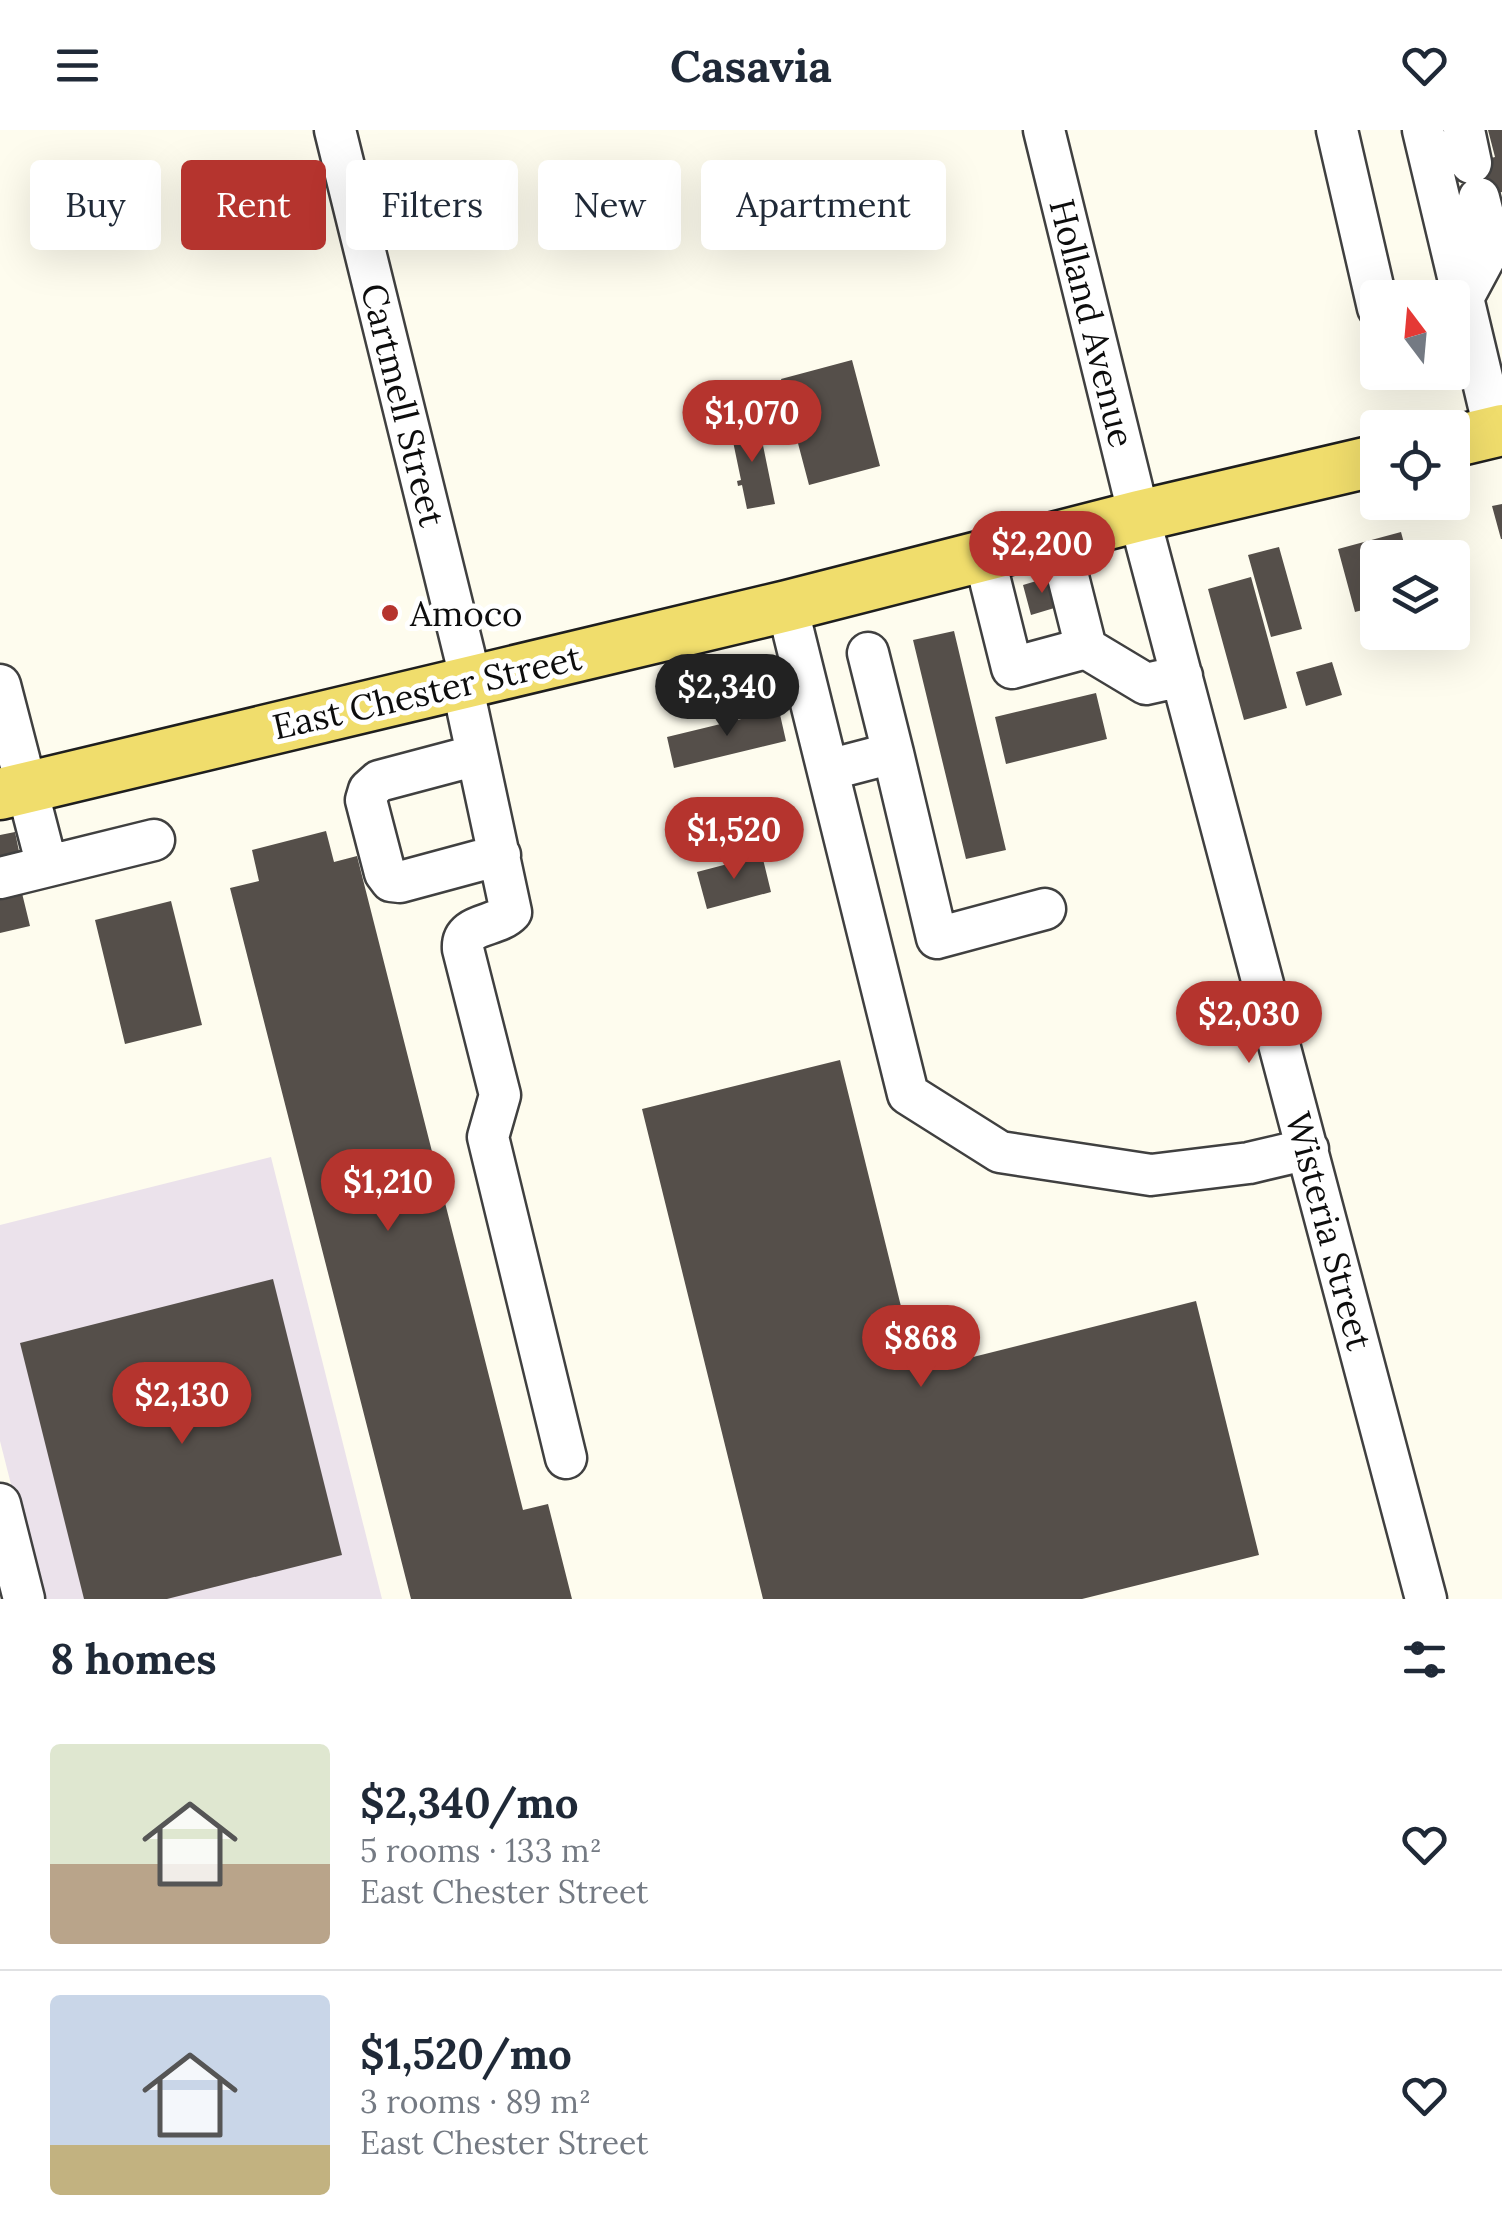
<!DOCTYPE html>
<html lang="en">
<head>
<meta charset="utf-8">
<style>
  :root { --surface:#fff; --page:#f6f6f7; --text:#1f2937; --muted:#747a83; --line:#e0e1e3; --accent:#b5342e }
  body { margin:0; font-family:Lora,serif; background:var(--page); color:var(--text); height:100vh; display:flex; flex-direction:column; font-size:38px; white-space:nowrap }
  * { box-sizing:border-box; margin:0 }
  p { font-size:32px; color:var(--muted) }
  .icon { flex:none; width:55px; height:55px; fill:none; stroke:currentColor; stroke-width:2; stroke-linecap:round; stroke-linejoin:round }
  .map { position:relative; height:1469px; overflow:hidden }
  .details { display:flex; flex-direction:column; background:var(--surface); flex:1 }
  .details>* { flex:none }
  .top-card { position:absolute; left:30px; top:30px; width:1000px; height:90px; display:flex; gap:20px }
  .needle { width:65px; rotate:344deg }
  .buttons { position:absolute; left:1360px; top:150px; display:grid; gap:20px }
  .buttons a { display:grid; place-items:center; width:110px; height:110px; border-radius:10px; background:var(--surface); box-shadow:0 10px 40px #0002; font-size:50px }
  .price { position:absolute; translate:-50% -85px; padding:0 22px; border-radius:35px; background:var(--accent); color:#fff; font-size:32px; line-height:65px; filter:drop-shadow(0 2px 5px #0008) }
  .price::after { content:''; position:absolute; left:50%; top:60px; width:30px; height:22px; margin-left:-15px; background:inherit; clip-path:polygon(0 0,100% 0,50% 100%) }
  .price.selected { background:#222; color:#fff }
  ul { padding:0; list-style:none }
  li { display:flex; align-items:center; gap:30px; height:250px; padding:0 50px }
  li+li { border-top:2px solid var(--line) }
  li span { display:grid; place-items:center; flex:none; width:280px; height:200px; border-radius:10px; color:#555 }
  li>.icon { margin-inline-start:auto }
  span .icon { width:120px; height:120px; fill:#fffc; stroke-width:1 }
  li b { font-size:42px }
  h2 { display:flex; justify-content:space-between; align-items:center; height:120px; padding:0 50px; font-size:42px }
  .pill { padding:0 35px; border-radius:10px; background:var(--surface); box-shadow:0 10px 40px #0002; font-size:35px; line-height:90px }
  .pill.selected { background:var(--accent); color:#fff }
  header { display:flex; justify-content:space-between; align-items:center; height:130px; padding:0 50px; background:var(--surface); font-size:45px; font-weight:700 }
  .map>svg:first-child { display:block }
  .industrial { fill:#ebe2eb }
  .building { fill:#554f4a }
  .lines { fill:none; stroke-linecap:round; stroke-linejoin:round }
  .minor-casing { stroke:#404040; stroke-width:45 }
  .major-casing { stroke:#1e1e1e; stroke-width:55 }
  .minor { stroke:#fff; stroke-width:40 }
  .major { stroke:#f0dd6c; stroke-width:50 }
  .poi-dot { fill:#b5342e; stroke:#fff; stroke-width:4 }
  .labels { text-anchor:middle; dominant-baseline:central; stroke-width:10; stroke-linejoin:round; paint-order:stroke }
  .street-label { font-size:35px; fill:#0d0d0d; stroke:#fff }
  .poi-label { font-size:35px; fill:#0d0d0d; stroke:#fff; text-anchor:start }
</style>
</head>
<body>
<header><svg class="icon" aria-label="menu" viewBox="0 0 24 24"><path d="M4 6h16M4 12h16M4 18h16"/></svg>Casavia<svg class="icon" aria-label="heart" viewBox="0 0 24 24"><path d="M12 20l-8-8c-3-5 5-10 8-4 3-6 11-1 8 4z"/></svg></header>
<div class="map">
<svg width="1502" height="1469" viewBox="0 0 1502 1469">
  <rect width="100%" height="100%" fill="#fefcee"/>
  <!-- industrial -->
  <path class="industrial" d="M271,1027L382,1469H40L0,1311V1095Z"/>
  <!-- building -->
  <path class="building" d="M1488,0H1502V62L1469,70L1460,36L1495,27Z
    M852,230L880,336L809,355L781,249Z
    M758,291L775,374L747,379L742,355L738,356L737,351L741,350L730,297Z
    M1502,374V409H1501L1492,376Z
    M1401,402L1408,428H1378V476L1355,482L1338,419Z
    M1279,417L1302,499L1271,507L1248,425Z
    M1053,446L1061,476L1031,485L1023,455Z
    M1251,447L1287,578L1244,590L1208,459Z
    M954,501L1006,720L966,729L913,510Z
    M1332,532L1342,565L1306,576L1296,542Z
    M1096,563L1107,609L1006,634L995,587Z
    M779,580L786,611L674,638L667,607Z
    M326,701L334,732L357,726L523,1380L548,1374L572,1469H411L230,758L259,751L252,720Z
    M15,702L21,731L0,736V705Z
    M762,725L771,762L707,779L697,742Z
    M21,759L30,796L0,803V764Z
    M171,771L202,895L125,914L95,790Z
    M840,930L917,1241L1196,1171L1259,1425L1082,1469H763L642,979Z
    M273,1149L342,1425L167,1469H84L20,1213Z"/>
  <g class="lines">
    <defs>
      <path id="minor" d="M335,0L471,551
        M1044,0L1139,386L1426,1469
        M1337,0L1378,178
        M1423,0L1495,302
        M1464,0L1471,33
        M1463,168L1491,116L1479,68
        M1058,407L1086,518
        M984,426L1012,538L1086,518L1146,554L1182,546
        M787,476L908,964L1000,1022L1151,1045L1249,1033L1308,1019
        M462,554L511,782C496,798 461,792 463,819L500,965L488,1007L566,1328
        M0,555L47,736
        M893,623L937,808L1045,779
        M477,625L379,651L369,660L366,670L385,743L391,751L400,752L500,725
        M828,640L893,623L868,523
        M0,748L154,710
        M0,1374L24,1469"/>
      <path id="major" d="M1452,312L1502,300
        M0,664L787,476L1139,386L1378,330"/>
    </defs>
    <!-- minor casing -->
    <use href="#minor" class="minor-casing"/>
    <!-- major casing -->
    <use href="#major" class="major-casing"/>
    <!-- minor -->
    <use href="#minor" class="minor"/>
    <!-- major -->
    <use href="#major" class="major"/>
  </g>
  <!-- markers -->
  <circle class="poi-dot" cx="390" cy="483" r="10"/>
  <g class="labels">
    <!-- street labels -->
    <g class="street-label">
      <text transform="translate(1092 193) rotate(76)">Holland Avenue</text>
      <text transform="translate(403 275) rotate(76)">Cartmell Street</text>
      <text transform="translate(427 562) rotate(-13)">East Chester Street</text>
      <text transform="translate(1329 1101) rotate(75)">Wisteria Street</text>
    </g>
    <!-- poi labels -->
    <g class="poi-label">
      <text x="410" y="483">Amoco</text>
    </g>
  </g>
</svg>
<div class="buttons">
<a><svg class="needle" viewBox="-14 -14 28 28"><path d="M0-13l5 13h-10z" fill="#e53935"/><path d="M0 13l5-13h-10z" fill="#747a83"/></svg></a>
<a><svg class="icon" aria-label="locate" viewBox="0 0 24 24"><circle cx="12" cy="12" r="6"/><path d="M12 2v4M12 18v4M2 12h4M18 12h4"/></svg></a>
<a><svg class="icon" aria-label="layers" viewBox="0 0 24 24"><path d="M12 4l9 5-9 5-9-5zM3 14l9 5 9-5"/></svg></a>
</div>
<b class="price" style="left:752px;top:335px">$1,070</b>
<b class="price" style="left:1042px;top:466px">$2,200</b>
<b class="price selected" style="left:727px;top:609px">$2,340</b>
<b class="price" style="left:734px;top:752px">$1,520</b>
<b class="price" style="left:1249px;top:936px">$2,030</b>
<b class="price" style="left:388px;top:1104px">$1,210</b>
<b class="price" style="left:921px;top:1260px">$868</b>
<b class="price" style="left:182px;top:1317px">$2,130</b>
<div class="top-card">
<a class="pill">Buy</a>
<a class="pill selected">Rent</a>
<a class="pill">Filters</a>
<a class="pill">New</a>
<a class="pill">Apartment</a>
</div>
</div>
<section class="details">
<h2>8 homes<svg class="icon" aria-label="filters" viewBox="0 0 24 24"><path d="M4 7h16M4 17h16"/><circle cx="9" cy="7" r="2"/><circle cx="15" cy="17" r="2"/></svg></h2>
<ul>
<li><span style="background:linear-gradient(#dfe7d0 60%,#b9a48a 0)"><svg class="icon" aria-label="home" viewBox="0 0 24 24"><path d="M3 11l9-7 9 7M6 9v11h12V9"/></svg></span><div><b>$2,340/mo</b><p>5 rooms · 133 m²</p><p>East Chester Street</p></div><svg class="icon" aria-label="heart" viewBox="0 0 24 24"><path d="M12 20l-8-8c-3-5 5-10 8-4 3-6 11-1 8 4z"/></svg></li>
<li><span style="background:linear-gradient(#c9d6e8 75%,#c2b280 0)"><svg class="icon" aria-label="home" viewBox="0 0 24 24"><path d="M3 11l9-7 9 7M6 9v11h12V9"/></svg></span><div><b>$1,520/mo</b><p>3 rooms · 89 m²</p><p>East Chester Street</p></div><svg class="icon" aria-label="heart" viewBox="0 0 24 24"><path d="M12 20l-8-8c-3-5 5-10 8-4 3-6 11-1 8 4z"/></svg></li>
</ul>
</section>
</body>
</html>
